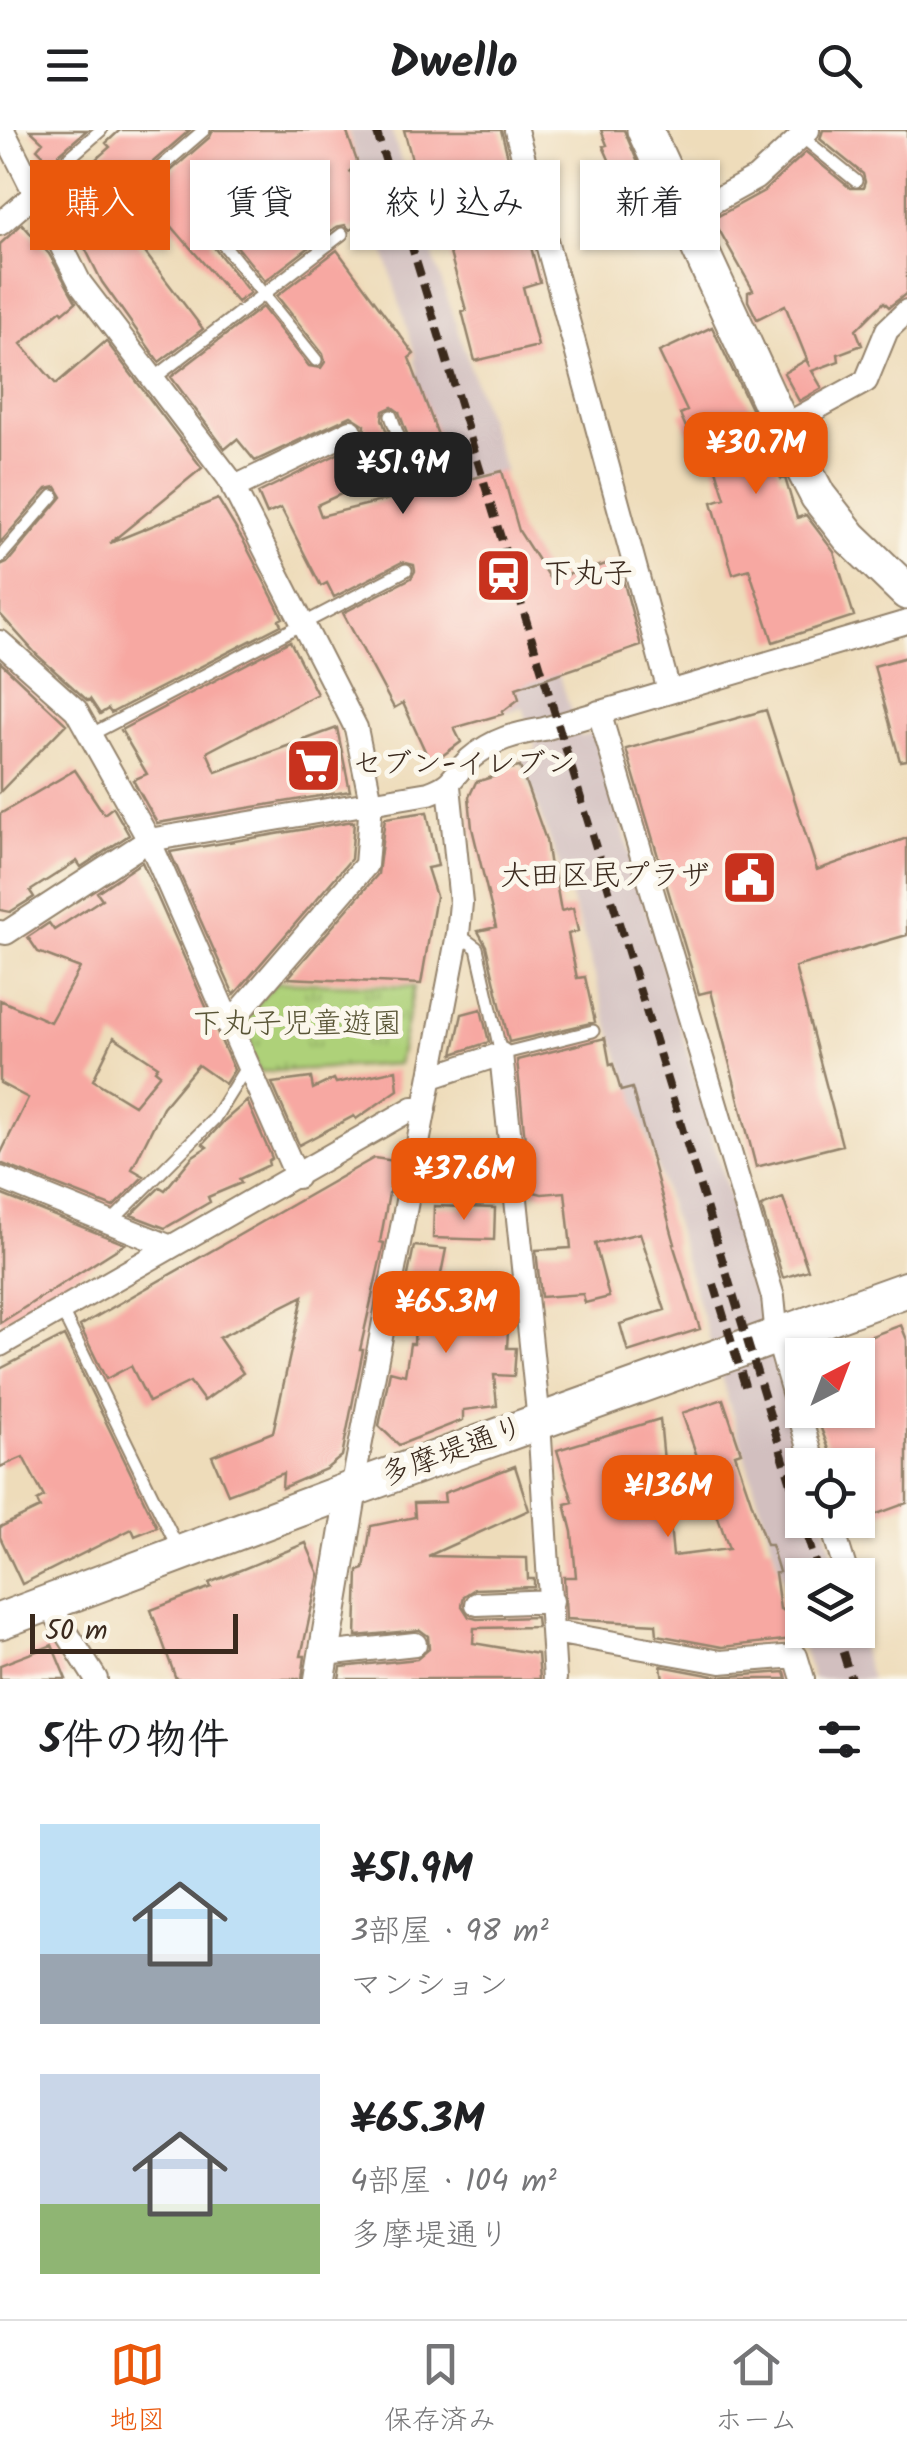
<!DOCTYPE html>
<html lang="ja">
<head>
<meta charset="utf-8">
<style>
  :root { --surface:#fff; --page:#f2f2f2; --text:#202124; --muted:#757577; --line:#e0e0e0; --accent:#ea580c }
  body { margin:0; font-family:Kalam,"Klee One",sans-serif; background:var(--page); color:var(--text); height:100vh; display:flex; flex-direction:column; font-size:38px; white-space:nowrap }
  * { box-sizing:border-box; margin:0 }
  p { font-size:32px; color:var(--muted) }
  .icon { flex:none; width:55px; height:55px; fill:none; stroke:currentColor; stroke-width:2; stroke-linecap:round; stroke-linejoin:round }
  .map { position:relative; height:1549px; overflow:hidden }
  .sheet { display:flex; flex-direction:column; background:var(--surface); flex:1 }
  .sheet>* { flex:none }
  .guide { position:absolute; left:30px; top:30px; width:848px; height:90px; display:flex; gap:20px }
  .needle { width:65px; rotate:42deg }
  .buttons { position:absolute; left:785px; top:1208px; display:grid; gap:20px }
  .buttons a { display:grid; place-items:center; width:90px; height:90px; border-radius:0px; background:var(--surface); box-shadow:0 2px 8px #0004; font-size:50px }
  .scale { position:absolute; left:30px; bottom:25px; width:208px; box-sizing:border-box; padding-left:10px; border:5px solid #3b2a1e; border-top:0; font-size:28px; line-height:35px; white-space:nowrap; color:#3b2a1e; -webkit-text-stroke:8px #fbf7ec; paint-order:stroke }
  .price { position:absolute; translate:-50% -85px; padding:0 22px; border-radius:20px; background:var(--accent); color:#fff; font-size:32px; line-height:65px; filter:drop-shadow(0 2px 5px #0008) }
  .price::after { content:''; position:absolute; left:50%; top:60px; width:30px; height:22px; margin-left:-15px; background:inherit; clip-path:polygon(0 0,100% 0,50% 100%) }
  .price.active { background:#222; color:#fff }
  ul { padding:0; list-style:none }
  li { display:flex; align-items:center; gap:30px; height:250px; padding:0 40px }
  li span { display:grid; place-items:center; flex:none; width:280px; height:200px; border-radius:0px; color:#555 }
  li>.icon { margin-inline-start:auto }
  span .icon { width:120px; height:120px; fill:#fffc; stroke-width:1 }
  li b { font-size:42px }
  h2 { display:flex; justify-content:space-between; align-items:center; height:120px; padding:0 40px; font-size:42px }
  .chip { padding:0 35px; border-radius:0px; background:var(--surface); box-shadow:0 2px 8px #0004; font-size:35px; line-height:90px }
  .chip.active { background:var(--accent); color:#fff }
  header { display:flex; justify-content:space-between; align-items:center; height:130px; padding:0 40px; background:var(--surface); font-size:45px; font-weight:700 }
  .tab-bar { display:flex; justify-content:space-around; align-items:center; height:140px; border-top:2px solid var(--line); background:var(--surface); font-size:28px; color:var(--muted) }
  .tab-bar a { display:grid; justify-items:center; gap:5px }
  .tab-bar .active { color:var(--accent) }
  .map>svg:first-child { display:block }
  .industrial { fill:#d2bfbf }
  .park { fill:url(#park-tufts); stroke:#747e4c; stroke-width:2.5 }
  .building { fill:#f7a8a2; fill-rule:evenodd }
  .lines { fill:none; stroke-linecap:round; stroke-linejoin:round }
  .lane-casing { stroke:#94836c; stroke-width:15 }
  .street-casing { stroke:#94836c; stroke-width:26 }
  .secondary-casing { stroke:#94836c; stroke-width:34 }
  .primary-casing { stroke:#94836c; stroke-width:39 }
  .lane { stroke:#fff; stroke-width:11 }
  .street { stroke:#fff; stroke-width:22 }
  .secondary { stroke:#fff; stroke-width:30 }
  .primary { stroke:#fff; stroke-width:35 }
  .rail { stroke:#3b2a1e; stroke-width:8; stroke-dasharray:15 8; stroke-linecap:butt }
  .labels { text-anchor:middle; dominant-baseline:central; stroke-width:10; stroke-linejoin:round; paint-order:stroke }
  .poi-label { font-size:30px; fill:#3b2a1e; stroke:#fbf7ec; text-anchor:start }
  .park-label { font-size:30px; fill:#585435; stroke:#fbf7ec }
  .street-label { font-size:30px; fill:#3b2a1e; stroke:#fbf7ec }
</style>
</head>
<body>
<header><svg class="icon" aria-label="menu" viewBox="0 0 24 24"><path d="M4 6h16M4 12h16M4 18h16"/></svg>Dwello<svg class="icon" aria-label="search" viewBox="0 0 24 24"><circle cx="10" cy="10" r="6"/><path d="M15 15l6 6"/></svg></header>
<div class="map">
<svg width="907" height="1549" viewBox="0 0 907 1549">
  <defs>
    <pattern id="park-tufts" width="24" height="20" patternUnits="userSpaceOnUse" patternTransform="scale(2.5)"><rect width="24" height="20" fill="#aed179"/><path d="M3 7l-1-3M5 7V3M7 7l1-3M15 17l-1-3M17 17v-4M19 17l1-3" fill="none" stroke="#8faa63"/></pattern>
  </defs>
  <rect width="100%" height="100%" fill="#fbf7ec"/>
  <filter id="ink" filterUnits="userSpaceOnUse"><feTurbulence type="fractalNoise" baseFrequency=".01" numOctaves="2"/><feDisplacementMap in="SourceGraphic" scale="20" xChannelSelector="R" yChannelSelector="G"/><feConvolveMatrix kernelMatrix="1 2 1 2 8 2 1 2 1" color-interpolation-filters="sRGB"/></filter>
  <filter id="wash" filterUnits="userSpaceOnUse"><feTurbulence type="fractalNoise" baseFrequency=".0048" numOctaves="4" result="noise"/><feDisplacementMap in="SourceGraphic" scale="40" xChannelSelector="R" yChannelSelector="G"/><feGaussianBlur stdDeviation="2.25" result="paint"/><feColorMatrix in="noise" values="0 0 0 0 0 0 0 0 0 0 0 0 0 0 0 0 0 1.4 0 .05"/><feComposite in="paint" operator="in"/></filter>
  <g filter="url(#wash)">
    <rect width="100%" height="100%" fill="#eedcba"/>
    <!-- industrial -->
    <path class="industrial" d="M348,0H391L505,341L502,342L519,401L541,434L573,537L558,544L580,607L595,603L807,1335H802V1390H823L839,1445H802V1500H856L871,1549H813L652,1020L608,893L581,797L520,626L537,620L523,577L506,582L492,538L438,305L414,244L418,242L414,230L416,228Z"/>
    <!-- park -->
    <path class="park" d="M277,852L414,857L398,934L259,942L237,895Z"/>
    <g id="blocks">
      <!-- building -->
      <path class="building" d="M30,0H87L50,32L37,19L43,12Z
        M120,0H190L132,50L126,43L100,64L106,72L75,99L57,63L110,17L106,13Z
        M213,0H346L358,34L350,41L357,52L370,88L350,100L345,95L336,97L265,151L227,104L215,102L211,108L212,115L250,163L237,172L144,64L210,7Z
        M404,0H501L540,152L523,157L538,216L475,231L462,181L466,180L429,49L418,52Z
        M601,0H624L656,75L634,86L603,16L607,15Z
        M823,0H907V163L889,177L884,172L856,200L862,215L838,224L839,231L812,241L822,258L799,271L784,243L806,230L810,237L785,175L757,189L748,171V162L753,160L713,89L764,61L806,22L850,58H863L865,52L863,44L820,9Z
        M118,87L203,199L159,232L102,152L84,116Z
        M22,94L49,124L76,172L63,183L61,180L21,214L56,254L106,211L202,338L110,413L218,369L244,412L283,488L279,490L281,495L111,583L108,579L100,584L90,569L88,571L37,525L0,484V436L7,433L62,367L56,357L47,359L0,413V114Z
        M337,120L414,224L409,228L438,305L432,307L437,320L317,375L321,386L502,341L519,401L550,449L618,431L641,516L516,558L519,569L502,582L503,584L454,598L461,612L431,634L403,573L394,578L343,483L411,448L415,441L414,435L402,432L334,467L327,453L321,456L281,378L267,384L258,363L348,319L356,341L361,346L408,330L413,320L399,282L392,277L383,281L382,289L392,316L370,325L364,309L365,295L351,286L255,331L237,309L225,319L171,247L262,177L309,236L321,238L325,232L323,224L277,166Z
        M712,197L774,327L781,349L785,348L797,388L806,385L834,422L854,486L773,512L749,439L733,444L712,372L725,368L703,298L689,304L680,284L687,281L659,222Z
        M290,511L317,564L207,622L216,642L337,598L350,661L157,693L133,650L147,644L121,600Z
        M907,527V630L900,631L874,536Z
        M0,532L66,594L0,662Z
        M766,580L817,740L907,708V805L795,837L842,1015L756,1037L711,861L699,864L626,619Z
        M520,637L546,710L550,737L553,736L561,781L573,778L578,801L568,804L577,848L585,847L595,892L509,912L486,816L478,801L496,797L472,698L469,667L476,652L499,645L498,641Z
        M75,640L104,684L113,677L129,705L81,737L77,731L30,761L34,767L10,782L0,780V684Z
        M427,682L438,736L427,738L436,766L421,854L288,848L378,744L385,688Z
        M353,691L350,693L354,692L351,729L234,865L170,722Z
        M142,732L234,940L225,954L198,935L163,977L132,1039L144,1046L113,1077L0,1033V1025L28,968L0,953V870L50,892L80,838L38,822L28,807L49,793L54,800L102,769L97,762ZM114,907L158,936L155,940L160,944L134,975L93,950Z
        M481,879L489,912L453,924L462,884Z
        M605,908L610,935L613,934L621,961L632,958L675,1114H673L700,1199L628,1222L620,1194L665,1180L640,1103L595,1114L609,1167L585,1173L583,1164L541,1167L536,1120L571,1118L565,1062L542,1064L530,1061L517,930Z
        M396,940L398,960L356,989L354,986L299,1015L272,953L311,948L313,959L334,949L336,953Z
        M247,971L272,1028L268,1031L269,1035L239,1049L241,1053L208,1067L210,1072L165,1098L131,1085L160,1057L165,1060L193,1026L207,1017L203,1014L225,990Z
        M440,1016L497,1028L499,1053L434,1037Z
        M374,1028L395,1031L380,1112L384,1113L360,1220H363L342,1326L326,1339L282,1358L283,1343L228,1364L212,1326L273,1302L303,1166L219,1208L243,1243L204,1271L190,1252L149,1272L131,1236L106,1249L80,1196Z
        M0,1064L125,1114L0,1193Z
        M783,1068L808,1140L783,1148L761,1076Z
        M434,1076L495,1078L494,1110L433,1108Z
        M414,1116L446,1119L437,1164L510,1169L507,1218H516L514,1246L494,1245L497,1276L463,1280V1290L399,1315L379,1296L390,1241L405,1245L410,1214H414L417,1157L406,1155Z
        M901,1195L907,1210V1373L858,1391V1335H835L817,1288L838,1280H858V1225L826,1223Z
        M64,1206L157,1397L135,1406L132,1399L22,1454L0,1407V1397L40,1378L37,1371L44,1367L23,1327L0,1337V1239Z
        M723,1269L741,1322L735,1324L766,1415H771L779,1442L775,1443L780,1479L788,1482L793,1509L722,1517L657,1505L656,1494L566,1489L564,1447H576L572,1402L565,1374L573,1372L557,1320L660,1289L673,1426L729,1419L682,1283Z
        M515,1336L529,1380L428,1426L527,1428L528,1449H534V1457L475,1459L464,1466L462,1476L469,1487L477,1489L536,1487L537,1497L474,1498L473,1513L538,1524L540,1549H339L341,1537L417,1529L429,1519L428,1506L420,1500L356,1506L358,1441L364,1439L371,1396L415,1387L414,1373L445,1372L444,1363Z
        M306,1413L319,1444L301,1526H305L302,1549H176L151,1480L211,1457L209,1453Z
        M52,1515L66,1549H0V1535Z
        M661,1536L719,1547L785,1542L787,1549H663Z"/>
    </g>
  </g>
  <g filter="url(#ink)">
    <use href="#blocks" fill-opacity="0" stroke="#94836c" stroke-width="2.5"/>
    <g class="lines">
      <defs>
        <path id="lane" d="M802,7L856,51
          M36,63L44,50L101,0
          M220,110L316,230
          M64,121L204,0
          M153,249L342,104
          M351,301L364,337L404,322L391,286
          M0,427L53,366
          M90,605L406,440
          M458,804L477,818L501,924L593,901
          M110,1093L214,989L247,936
          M61,1179L178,1418"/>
        <path id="street" d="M3,0L80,153L228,347L356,598L371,672L366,735L228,895
          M516,0L669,561
          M685,87L756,48L808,0
          M0,94L36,63
          M782,297L866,251L887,200L907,181
          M233,358L351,301
          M0,512L76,580L149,710L297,1047
          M599,582L773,1167L777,1207L814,1335
          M0,802L6,803L149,710L429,663C455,654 452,645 470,629C493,609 515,604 544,599L907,492
          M432,947L501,924L539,1292L555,1549
          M0,1048L171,1117
          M0,1215L413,978L425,979
          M352,1359L458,804L461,773L449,656
          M830,1390L847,1445
          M48,1473L96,1549
          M477,1474L552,1471
          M554,1502L721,1532L796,1526L803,1549
          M325,1524L415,1514"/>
        <path id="secondary" d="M320,1549L352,1359"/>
        <path id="primary" d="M645,0L782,297L818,366L850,407L907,462
          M0,1491L352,1359L907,1159"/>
      </defs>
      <!-- lane casing -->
      <use href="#lane" class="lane-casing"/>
      <!-- street casing -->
      <use href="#street" class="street-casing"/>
      <!-- secondary casing -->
      <use href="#secondary" class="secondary-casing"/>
      <!-- primary casing -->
      <use href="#primary" class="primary-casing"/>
      <!-- lane -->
      <use href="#lane" class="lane"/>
      <!-- street -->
      <use href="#street" class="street"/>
      <!-- secondary -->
      <use href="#secondary" class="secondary"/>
      <!-- primary -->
      <use href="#primary" class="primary"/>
      <!-- rail -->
      <path class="rail" d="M376,0L819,1445
        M714,1154L746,1259
        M836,1500L851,1549"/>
    </g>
  </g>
  <!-- icons -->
  <defs>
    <symbol id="station-square" viewBox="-11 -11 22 22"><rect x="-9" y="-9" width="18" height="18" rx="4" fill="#c8321e" stroke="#fbf7ec"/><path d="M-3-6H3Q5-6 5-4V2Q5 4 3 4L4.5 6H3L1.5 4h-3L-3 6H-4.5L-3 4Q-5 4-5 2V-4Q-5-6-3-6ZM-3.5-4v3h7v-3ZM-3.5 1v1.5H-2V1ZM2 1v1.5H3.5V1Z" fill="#fff"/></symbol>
    <symbol id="supermarket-square" viewBox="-11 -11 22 22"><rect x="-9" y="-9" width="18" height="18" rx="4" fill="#c8321e" stroke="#fbf7ec"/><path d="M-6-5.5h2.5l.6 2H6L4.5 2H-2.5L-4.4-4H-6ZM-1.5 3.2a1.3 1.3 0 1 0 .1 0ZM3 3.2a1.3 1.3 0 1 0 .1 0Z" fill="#fff"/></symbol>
    <symbol id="civic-square" viewBox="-11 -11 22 22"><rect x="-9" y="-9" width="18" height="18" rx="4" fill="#c8321e" stroke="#fbf7ec"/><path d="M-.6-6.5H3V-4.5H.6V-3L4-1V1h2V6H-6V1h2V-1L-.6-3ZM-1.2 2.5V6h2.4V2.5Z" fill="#fff"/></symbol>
  </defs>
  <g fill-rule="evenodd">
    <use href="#station-square" x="472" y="414" width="63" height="63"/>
    <use href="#supermarket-square" x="282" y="604" width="63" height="63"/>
    <use href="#civic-square" x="718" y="716" width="63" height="63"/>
  </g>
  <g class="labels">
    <!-- poi labels -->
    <g class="poi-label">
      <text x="543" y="445">下丸子</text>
      <text x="352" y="635">セブン-イレブン</text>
      <text x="710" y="747" text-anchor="end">大田区民プラザ</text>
    </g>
    <!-- park labels -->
    <g class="park-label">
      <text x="297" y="895">下丸子児童遊園</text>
    </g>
    <!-- street labels -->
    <g class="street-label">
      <text transform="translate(453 1322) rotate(-20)">多摩堤通り</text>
    </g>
  </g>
</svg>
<div class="buttons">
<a><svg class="needle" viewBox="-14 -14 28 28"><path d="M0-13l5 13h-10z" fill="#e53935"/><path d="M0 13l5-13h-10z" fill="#757577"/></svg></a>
<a><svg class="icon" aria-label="locate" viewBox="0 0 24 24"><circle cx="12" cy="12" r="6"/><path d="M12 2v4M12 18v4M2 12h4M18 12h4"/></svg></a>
<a><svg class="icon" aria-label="layers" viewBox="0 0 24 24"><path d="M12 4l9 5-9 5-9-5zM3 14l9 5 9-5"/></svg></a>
</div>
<div class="scale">50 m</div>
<b class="price" style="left:756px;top:367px">¥30.7M</b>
<b class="price active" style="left:403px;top:387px">¥51.9M</b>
<b class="price" style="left:464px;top:1093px">¥37.6M</b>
<b class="price" style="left:446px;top:1226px">¥65.3M</b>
<b class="price" style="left:668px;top:1410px">¥136M</b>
<div class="guide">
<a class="chip active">購入</a>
<a class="chip">賃貸</a>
<a class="chip">絞り込み</a>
<a class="chip">新着</a>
</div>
</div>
<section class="sheet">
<h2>5件の物件<svg class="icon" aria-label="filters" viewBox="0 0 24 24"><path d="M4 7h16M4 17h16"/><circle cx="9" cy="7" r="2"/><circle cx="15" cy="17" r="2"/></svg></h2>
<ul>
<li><span style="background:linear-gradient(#bfe0f5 65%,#9aa5b1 0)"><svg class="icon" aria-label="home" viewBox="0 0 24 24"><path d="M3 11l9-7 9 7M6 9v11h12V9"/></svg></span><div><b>¥51.9M</b><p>3部屋 · 98 m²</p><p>マンション</p></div></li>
<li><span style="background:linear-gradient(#c9d6e8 65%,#8fb573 0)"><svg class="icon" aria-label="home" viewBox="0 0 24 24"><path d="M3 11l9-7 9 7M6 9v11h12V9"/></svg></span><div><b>¥65.3M</b><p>4部屋 · 104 m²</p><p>多摩堤通り</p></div></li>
</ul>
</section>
<nav class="tab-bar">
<a class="active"><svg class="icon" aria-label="map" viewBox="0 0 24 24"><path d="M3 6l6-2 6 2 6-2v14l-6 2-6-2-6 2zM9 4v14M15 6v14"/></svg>地図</a>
<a><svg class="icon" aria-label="saved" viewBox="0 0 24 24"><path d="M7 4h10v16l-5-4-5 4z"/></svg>保存済み</a>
<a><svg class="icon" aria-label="home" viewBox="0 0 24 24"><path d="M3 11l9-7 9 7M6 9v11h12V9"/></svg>ホーム</a>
</nav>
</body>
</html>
